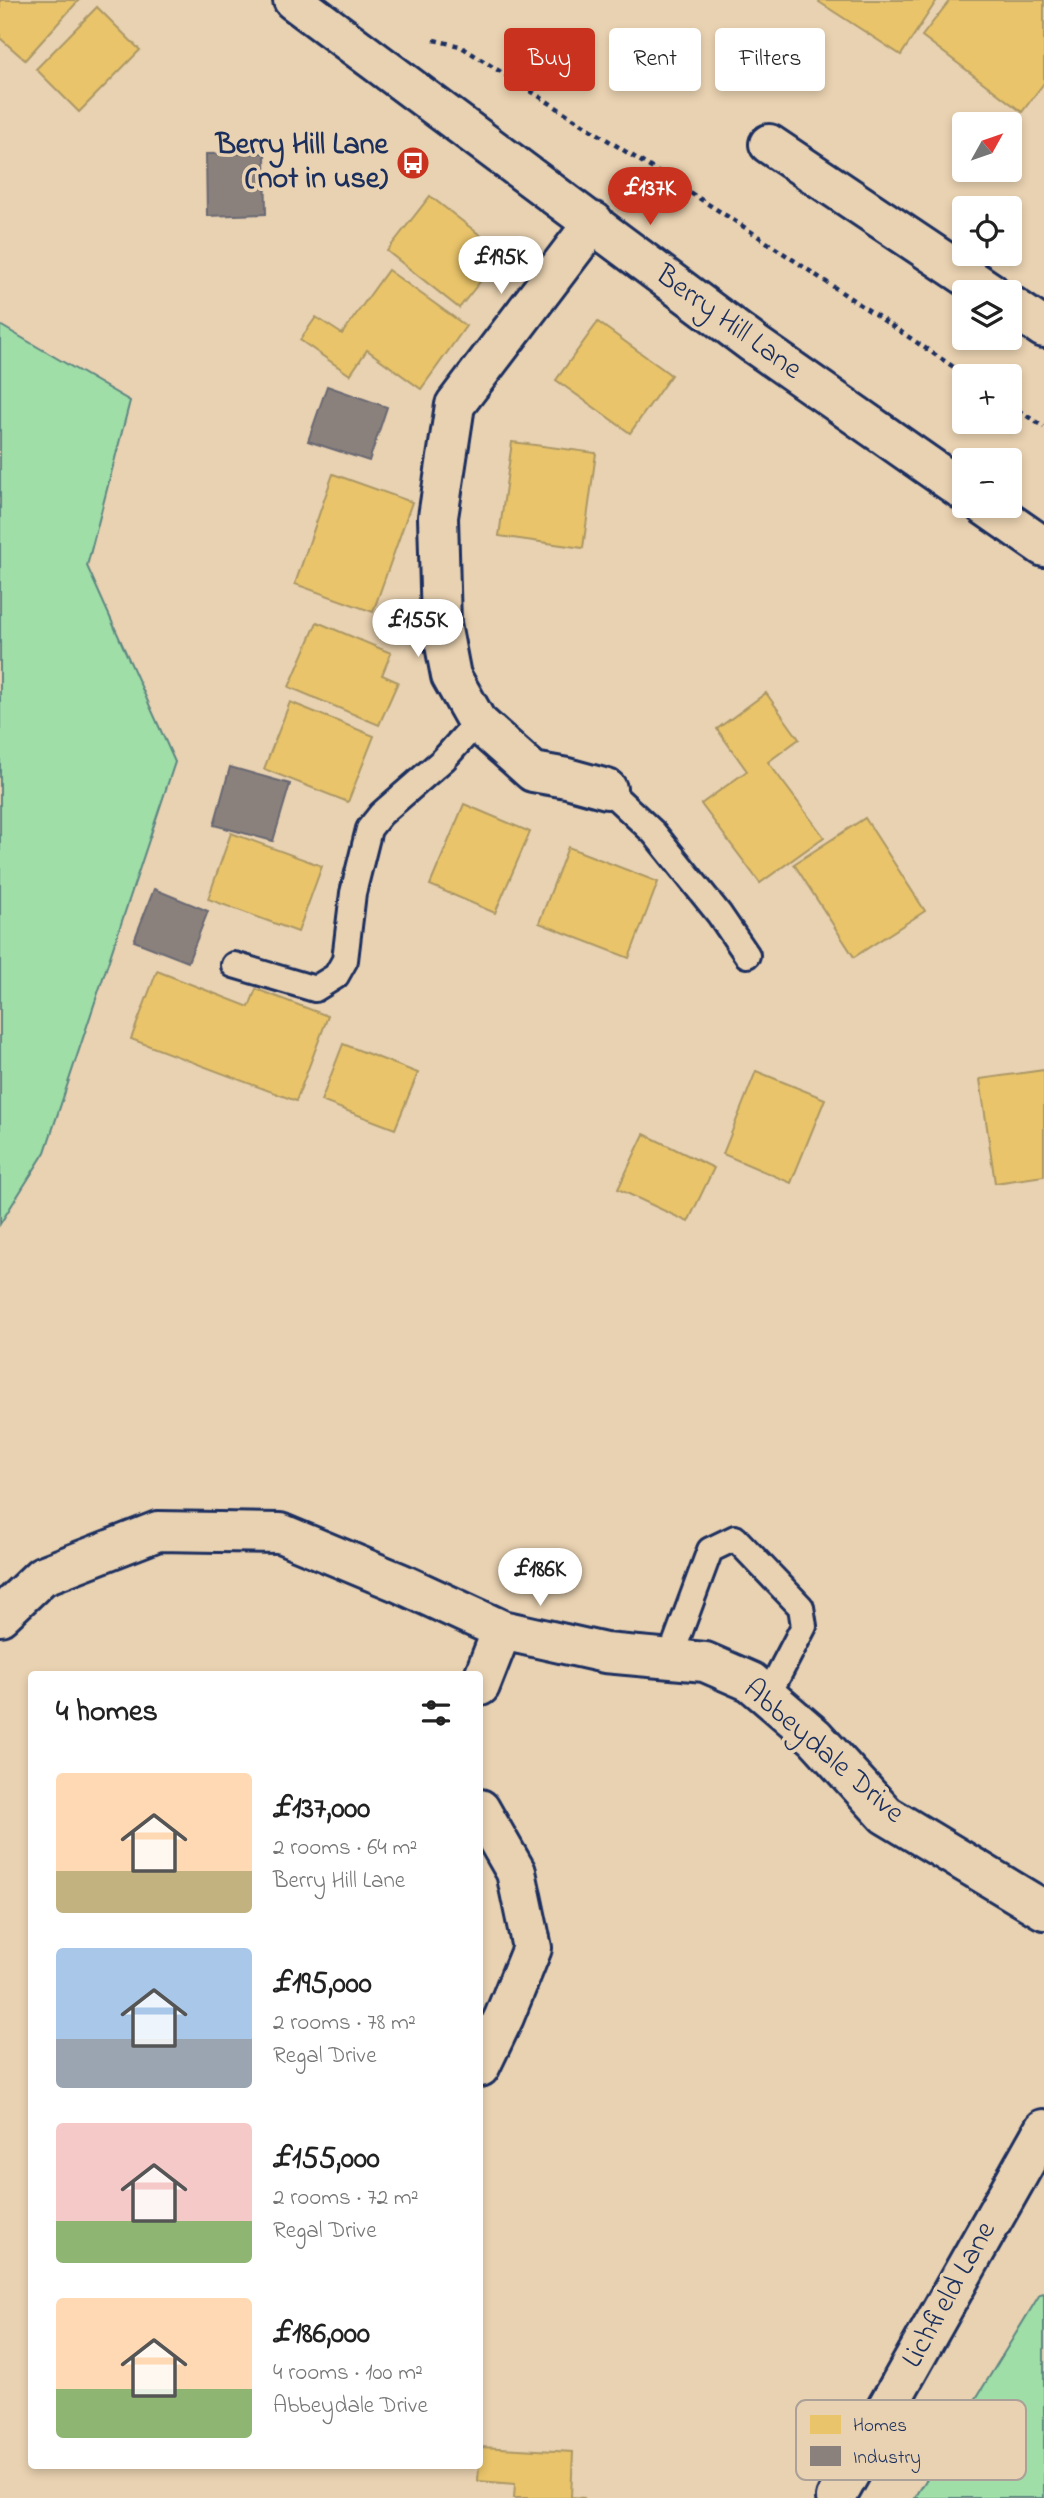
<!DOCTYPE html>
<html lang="en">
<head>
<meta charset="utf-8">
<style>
  :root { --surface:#fff; --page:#f2f2f2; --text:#222; --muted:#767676; --accent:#c8321e }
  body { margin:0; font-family:"Indie Flower",sans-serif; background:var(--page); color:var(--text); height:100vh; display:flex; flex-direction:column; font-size:26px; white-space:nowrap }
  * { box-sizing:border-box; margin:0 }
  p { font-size:23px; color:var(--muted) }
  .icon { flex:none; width:38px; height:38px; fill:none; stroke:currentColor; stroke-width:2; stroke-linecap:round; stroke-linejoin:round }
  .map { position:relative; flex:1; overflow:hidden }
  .panel { position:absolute; left:28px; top:1671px; width:455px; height:798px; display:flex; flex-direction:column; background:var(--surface); border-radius:7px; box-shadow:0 4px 10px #0003 }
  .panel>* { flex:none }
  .guide { position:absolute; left:504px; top:28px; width:434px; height:63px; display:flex; gap:14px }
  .needle { width:46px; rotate:50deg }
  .fabs { position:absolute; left:952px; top:112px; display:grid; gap:14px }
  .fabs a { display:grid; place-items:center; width:70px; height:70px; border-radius:7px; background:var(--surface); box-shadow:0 4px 10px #0003; font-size:35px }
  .price { position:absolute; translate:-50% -60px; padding:0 16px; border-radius:24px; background:#fff; color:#222; font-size:23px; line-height:46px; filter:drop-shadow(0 2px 4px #0008) }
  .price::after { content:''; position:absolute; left:50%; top:42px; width:21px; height:16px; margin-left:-10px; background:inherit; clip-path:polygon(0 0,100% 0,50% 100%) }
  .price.active { background:var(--accent); color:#fff }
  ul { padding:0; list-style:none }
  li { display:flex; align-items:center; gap:21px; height:175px; padding:0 28px }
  li span { display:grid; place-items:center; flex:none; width:196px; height:140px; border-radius:7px; color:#555 }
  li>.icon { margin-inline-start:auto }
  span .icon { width:84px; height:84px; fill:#fffc; stroke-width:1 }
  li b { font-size:30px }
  h2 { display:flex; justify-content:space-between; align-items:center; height:84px; padding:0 28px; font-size:30px }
  .pill { padding:0 24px; border-radius:7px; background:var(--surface); box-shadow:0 4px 10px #0003; font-size:24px; line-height:63px }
  .pill.active { background:var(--accent); color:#fff }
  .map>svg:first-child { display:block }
  .green { fill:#9fdea7; stroke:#5d8682; stroke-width:2 }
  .homes { fill:#e9c46a; stroke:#ab9766; stroke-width:2 }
  .industry { fill:#8a817c; stroke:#696873; stroke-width:2 }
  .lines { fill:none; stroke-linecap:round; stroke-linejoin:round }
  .service-casing { stroke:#1b2f5e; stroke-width:30 }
  .minor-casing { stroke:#1b2f5e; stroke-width:44 }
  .tertiary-casing { stroke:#1b2f5e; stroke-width:44 }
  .path { stroke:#1b2f5e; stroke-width:4.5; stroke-dasharray:5 5; stroke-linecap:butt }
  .service { stroke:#e9d2b1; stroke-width:24 }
  .minor { stroke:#e9d2b1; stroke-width:38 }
  .tertiary { stroke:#e9d2b1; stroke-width:38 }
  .labels { text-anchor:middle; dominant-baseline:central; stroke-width:7; stroke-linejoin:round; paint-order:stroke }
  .poi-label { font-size:30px; font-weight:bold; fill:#1b2f5e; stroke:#e9d2b1; text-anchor:end }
  .street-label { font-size:30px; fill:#1b2f5e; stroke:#e9d2b1 }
  .key { fill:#e9d2b1; stroke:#aba198; stroke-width:2 }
  .key-label { font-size:19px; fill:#1b2f5e }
</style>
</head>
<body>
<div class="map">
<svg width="1044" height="2498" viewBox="0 0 1044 2498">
  <rect width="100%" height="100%" fill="#e9d2b1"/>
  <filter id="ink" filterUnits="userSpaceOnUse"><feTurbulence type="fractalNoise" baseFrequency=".0143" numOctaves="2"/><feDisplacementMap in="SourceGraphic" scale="14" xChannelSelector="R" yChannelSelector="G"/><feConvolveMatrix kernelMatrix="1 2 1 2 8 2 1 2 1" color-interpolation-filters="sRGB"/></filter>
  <g filter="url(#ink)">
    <!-- green -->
    <path class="green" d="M0,325L130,401L87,566L175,762L45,1152L0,1224Z
      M1044,2293V2498H915L1040,2294Z"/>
    <!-- homes -->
    <path class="homes" d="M0,0H79L25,60L0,38Z
      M820,0H937L901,55L819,2Z
      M950,0H1044V83L1022,112L922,36Z
      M97,7L140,50L79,112L36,69Z
      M430,196L503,253L459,308L387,251Z
      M388,270L466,326L421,389L367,350L350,375L300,340L316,317L342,334Z
      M598,322L671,375L630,433L556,380Z
      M512,442L596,453L583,548L499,536Z
      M333,474L412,502L373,612L295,584Z
      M317,622L391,653L382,675L398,682L379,725L289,687Z
      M766,693L799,739L768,762L824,837L760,883L701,804L747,771L717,729Z
      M290,702L374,736L348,802L264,769Z
      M464,804L530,832L495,913L430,885Z
      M865,818L925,911L854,957L794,864Z
      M231,833L322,866L298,932L208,899Z
      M568,847L658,882L629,958L539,923Z
      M157,971L249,1007L256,989L328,1016L296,1101L131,1039Z
      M343,1044L418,1073L395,1129L321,1101Z
      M1044,1070V1176L995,1183L980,1079Z
      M756,1071L825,1099L791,1183L723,1154Z
      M644,1134L714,1168L688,1222L618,1189Z
      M480,2447L573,2452L571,2497L585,2498H514L515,2484L478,2481Z"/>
    <!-- industry -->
    <path class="industry" d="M265,153L266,214L207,216L206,154Z
      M327,386L387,407L369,461L308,441Z
      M230,767L290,784L273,841L214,825Z
      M154,889L208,911L188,962L134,941Z"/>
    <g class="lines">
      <defs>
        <path id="service" d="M607,789L654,833L719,914L747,955
          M234,965L315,989L336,976L345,960L353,893L369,829L381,814L444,759L477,722
          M670,1658L710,1550L735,1538L801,1607L804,1626L767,1697"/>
        <path id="minor" d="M769,144L990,292
          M594,222L455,405L438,517L441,624L451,676L477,722L533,772L567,778L607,789
          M1010,305L1044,328
          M0,1616L42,1576L158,1531L280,1533L400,1583L502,1630L605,1653L705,1662L751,1682L815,1737L886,1815L1044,1910
          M480,1686L502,1630
          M480,1809L516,1872L532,1948L504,2017L480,2067"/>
        <path id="tertiary" d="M293,0L754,344L964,491
          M985,506L1044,547
          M836,2498L1044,2129"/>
      </defs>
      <!-- service casing -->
      <use href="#service" class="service-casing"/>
      <!-- minor casing -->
      <use href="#minor" class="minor-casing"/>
      <!-- tertiary casing -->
      <use href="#tertiary" class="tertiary-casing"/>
      <!-- path -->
      <path class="path" d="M434,40L460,46L741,225L967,376
        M1010,405L1044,427"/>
      <!-- service -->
      <use href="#service" class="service"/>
      <!-- minor -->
      <use href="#minor" class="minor"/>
      <!-- tertiary -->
      <use href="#tertiary" class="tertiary"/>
    </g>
  </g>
  <!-- icons -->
  <defs>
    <symbol id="bus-disc" viewBox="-11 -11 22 22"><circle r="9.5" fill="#c8321e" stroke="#e9d2b1"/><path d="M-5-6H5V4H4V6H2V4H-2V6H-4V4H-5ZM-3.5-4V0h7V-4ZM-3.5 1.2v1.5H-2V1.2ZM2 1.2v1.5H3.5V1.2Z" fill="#fff"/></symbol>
  </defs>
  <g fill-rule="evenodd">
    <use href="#bus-disc" x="394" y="144" width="38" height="38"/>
  </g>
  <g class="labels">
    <!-- poi labels -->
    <g class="poi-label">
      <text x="388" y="146">Berry Hill Lane<tspan x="388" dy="34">(not in use)</tspan></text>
    </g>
    <!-- street labels -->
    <g class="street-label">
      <text transform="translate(728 323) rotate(36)">Berry Hill Lane</text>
      <text transform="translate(823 1752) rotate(41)">Abbeydale Drive</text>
      <text transform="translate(950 2295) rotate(-61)">Lichfield Lane</text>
    </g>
  </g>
  <!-- legend -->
  <rect x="796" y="2400" width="230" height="80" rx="10" class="key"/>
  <rect x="810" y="2415" width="31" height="19" fill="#e9c46a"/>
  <rect x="810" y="2446" width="31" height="20" fill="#8a817c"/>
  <g class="key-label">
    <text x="853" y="2431">Homes</text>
    <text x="853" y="2463">Industry</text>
  </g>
</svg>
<div class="fabs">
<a><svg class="needle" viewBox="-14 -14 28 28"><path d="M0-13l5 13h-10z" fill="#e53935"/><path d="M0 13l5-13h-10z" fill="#767676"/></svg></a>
<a><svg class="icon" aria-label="locate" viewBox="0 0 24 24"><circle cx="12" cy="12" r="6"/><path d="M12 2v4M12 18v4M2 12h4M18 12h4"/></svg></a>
<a><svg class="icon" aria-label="layers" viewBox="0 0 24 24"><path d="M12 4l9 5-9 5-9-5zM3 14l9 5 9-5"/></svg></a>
<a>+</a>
<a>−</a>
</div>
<b class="price active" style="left:650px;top:227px">£137K</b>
<b class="price" style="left:501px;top:296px">£195K</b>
<b class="price" style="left:418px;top:659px">£155K</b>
<b class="price" style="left:540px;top:1608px">£186K</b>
<div class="guide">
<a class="pill active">Buy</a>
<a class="pill">Rent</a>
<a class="pill">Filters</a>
</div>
<section class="panel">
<h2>4 homes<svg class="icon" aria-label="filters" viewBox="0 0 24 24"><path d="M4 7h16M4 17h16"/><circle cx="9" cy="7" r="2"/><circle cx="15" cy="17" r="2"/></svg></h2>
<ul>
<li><span style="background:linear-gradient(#ffd9b3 70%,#c2b280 0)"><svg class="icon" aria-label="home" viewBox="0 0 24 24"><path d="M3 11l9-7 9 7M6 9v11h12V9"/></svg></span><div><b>£137,000</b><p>2 rooms · 64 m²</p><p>Berry Hill Lane</p></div></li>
<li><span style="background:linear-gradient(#a9c7e8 65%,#9aa5b1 0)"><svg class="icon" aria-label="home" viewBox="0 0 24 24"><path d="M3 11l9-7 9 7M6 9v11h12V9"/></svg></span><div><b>£195,000</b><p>2 rooms · 78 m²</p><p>Regal Drive</p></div></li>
<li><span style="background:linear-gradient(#f6c9c9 70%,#8fb573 0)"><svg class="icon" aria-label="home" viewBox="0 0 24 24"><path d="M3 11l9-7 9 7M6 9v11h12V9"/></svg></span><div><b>£155,000</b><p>2 rooms · 72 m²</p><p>Regal Drive</p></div></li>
<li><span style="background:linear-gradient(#ffd9b3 65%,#8fb573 0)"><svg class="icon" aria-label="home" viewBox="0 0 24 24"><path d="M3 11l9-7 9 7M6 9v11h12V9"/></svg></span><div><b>£186,000</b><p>4 rooms · 100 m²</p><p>Abbeydale Drive</p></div></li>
</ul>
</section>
</div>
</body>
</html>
